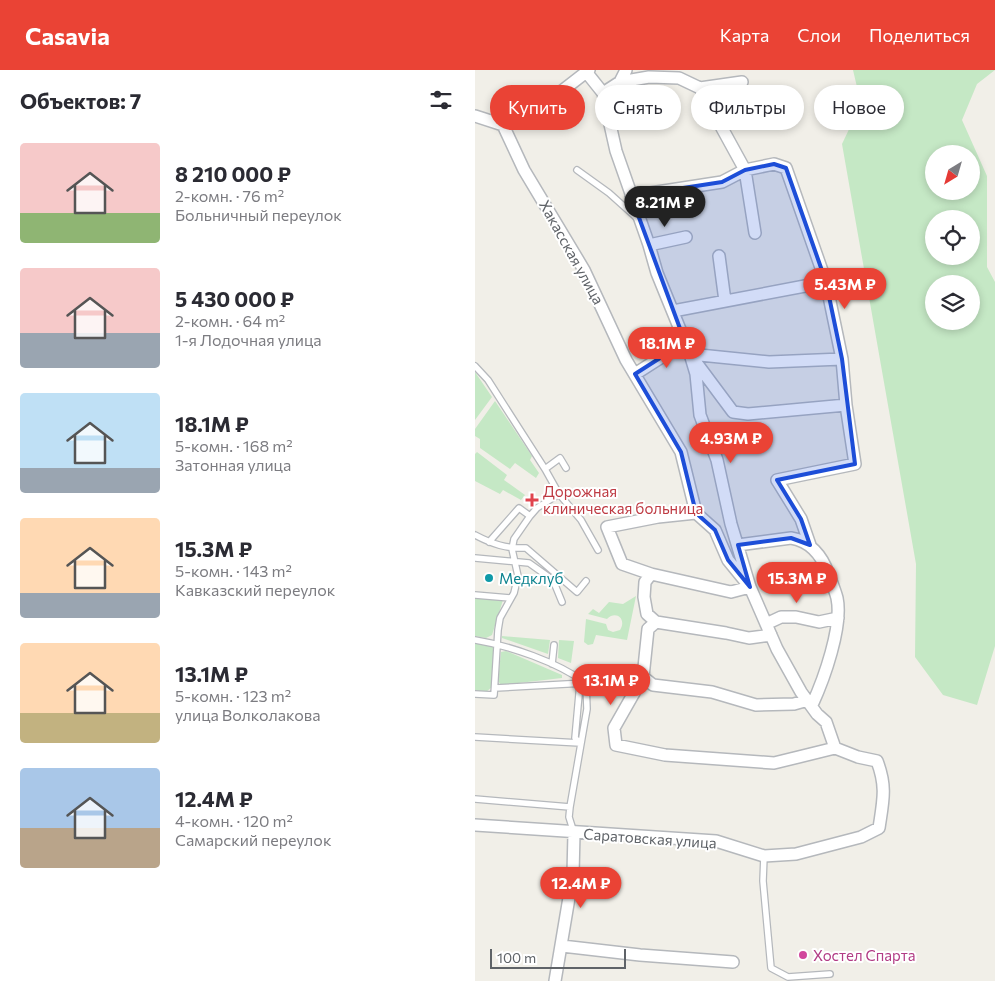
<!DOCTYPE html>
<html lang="ru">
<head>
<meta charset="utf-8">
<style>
  :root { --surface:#fff; --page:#f2f2f3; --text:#2b2b33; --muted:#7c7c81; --accent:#ea4335 }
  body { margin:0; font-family:Commissioner,sans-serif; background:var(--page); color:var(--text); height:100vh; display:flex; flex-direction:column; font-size:19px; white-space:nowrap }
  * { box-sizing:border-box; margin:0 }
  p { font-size:16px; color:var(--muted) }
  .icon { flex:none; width:28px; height:28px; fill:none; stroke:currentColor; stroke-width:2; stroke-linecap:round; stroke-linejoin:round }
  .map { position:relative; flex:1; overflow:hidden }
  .sheet { display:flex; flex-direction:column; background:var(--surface); width:475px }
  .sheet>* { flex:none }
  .top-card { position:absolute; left:15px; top:15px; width:430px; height:45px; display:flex; gap:10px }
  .needle { width:32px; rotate:217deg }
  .buttons { position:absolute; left:450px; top:75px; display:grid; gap:10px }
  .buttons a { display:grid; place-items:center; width:55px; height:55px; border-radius:50%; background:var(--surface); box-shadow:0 2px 8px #0003; font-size:25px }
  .scale { position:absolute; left:15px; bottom:12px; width:136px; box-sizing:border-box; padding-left:5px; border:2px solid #5f6368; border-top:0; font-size:14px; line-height:18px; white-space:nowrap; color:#5f6368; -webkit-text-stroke:4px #fff; paint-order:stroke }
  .price { position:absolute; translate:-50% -42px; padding:0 11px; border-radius:18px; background:var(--accent); color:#fff; font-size:16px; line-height:32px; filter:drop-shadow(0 1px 2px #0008) }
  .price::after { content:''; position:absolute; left:50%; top:30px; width:15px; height:11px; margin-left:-8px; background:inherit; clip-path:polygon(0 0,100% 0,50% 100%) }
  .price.on { background:#222; color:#fff }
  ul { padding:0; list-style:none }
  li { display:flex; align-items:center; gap:15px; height:125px; padding:0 20px }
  li span { display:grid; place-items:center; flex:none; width:140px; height:100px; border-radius:5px; color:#555 }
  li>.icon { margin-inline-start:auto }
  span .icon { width:60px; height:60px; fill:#fffc; stroke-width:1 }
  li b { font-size:21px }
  h2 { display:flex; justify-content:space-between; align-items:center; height:60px; padding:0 20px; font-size:21px }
  .pill { padding:0 18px; border-radius:22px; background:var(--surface); box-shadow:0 2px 8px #0003; font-size:18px; line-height:45px }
  .pill.on { background:var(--accent); color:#fff }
  header { display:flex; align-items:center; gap:30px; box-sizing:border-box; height:70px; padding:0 25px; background:var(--accent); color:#fff }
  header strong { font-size:24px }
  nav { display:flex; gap:28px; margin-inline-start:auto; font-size:18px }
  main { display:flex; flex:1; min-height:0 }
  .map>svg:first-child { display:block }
  .green { fill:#c5e8c5; fill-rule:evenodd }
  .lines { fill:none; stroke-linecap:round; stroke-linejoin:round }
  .lane-casing { stroke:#b5b8bc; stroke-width:8 }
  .street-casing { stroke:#b5b8bc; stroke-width:14 }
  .lane { stroke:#fff; stroke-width:5.5 }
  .street { stroke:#fff; stroke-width:11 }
  .marked { fill:#1d4ed8; fill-opacity:0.2; stroke:#1d4ed8; stroke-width:4; stroke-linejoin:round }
  .health-dot { fill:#e0444e; stroke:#fff; stroke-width:2 }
  .culture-dot { fill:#0f9aa8; stroke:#fff; stroke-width:2 }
  .hotel-dot { fill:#d1479c; stroke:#fff; stroke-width:2 }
  .labels { text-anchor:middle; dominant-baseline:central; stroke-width:4; stroke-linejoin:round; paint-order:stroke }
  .street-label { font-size:15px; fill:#5f6368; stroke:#fff }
  .health-label { font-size:15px; fill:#be3a42; stroke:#fff; text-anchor:start }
  .culture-label { font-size:15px; fill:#0d838f; stroke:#fff; text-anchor:start }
  .hotel-label { font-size:15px; fill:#b23c85; stroke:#fff; text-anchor:start }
</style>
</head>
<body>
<header>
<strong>Casavia</strong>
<nav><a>Карта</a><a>Слои</a><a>Поделиться</a></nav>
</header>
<main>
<section class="sheet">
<h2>Объектов: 7<svg class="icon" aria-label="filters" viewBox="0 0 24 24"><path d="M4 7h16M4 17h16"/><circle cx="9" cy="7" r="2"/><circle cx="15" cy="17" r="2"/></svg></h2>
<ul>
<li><span style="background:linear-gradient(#f6c9c9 70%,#8fb573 0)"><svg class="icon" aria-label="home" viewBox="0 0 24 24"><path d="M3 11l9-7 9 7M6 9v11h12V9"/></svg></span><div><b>8 210 000 ₽</b><p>2-комн. · 76 m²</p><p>Больничный переулок</p></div></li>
<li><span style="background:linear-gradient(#f6c9c9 65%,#9aa5b1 0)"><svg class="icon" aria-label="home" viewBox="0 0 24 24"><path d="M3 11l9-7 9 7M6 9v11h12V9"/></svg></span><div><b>5 430 000 ₽</b><p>2-комн. · 64 m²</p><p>1-я Лодочная улица</p></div></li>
<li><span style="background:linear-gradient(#bfe0f5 75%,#9aa5b1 0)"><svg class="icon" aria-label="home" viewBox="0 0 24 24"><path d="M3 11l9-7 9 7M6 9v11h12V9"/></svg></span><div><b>18.1M ₽</b><p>5-комн. · 168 m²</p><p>Затонная улица</p></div></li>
<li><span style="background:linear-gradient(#ffd9b3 75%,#9aa5b1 0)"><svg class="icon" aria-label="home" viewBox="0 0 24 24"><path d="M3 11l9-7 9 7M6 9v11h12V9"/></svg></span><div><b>15.3M ₽</b><p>5-комн. · 143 m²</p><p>Кавказский переулок</p></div></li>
<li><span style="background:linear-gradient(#ffd9b3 70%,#c2b280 0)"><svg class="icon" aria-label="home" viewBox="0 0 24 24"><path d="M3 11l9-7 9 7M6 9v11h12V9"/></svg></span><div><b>13.1M ₽</b><p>5-комн. · 123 m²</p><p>улица Волколакова</p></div></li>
<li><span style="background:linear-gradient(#a9c7e8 60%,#b9a48a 0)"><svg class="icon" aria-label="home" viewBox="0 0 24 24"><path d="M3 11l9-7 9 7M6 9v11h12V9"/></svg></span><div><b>12.4M ₽</b><p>4-комн. · 120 m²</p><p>Самарский переулок</p></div></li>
</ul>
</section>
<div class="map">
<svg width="520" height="911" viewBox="0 0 520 911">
  <rect width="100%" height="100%" fill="#f1efe8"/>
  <!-- green -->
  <path class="green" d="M378,0H520L502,14L487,50L512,106V197L520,212V576L502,635L468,625L440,587L441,494L367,74L386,34ZM459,84H496V121H459ZM459,149H496V186H459ZM459,214H496V251H459Z
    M0,302L17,327L0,350Z
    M20,331L57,386L55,390L64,403L61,408L40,393L35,399L5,378V369L0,366V359Z
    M2,382L32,405L29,410L50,425L46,430L28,420L25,424L0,411V384Z
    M161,526L152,570L121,565L118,574L113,575L109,572L111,549L131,554L133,560L138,562L145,560C152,549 141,540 132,549L113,544L118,539L124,543L134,532L148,534Z
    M0,527L28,530L17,565L11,568L0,566Z
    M27,566L75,570L73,584L27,568Z
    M84,570L99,571L96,593L83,588Z
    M0,573L16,574L20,579L17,617L11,622L0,621Z
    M31,581L87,605V608L26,615L23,611L26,582Z"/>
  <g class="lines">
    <defs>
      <path id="lane" d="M102,100L134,123L163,149
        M0,296L13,310L70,399L84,424L106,450L123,480
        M70,399L85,388L91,398
        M0,465C17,474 32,479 51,478L102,522L111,511
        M14,472L44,438L55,446
        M0,488L54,493L78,510L87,532
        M0,525L36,528
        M0,570C36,576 82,592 111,613L112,639L95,737L94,747L99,763
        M77,594L79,575
        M105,613L100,668L105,673
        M20,618L110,613
        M0,624L19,625L23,560L25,548L39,523L43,506L37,479L39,469L55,446L62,438L84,424
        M0,667L105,673
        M0,729L95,737
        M289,786L288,811L296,898L313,907L355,904"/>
      <path id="street" d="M145,12L151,0
        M225,18L267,12
        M128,23L145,12L174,7L204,8L225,18L270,100L280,163
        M0,46L28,55L61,41L114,0
        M28,55L49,100L109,200L151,290L206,382L221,443L240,460L253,490L275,517L256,522L176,504L170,512L169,527L172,544L181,552
        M156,126L247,112L270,100L299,94L311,98L351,212L367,289L371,335L380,394L302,410L326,449L335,475
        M174,175L211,167
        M244,186L250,231
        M198,241L351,212
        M215,284L294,292L367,289
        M220,291L258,342L273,344L371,335
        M160,304L210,272
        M263,475L316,468C335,471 347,486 353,503C356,511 360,520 362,528C368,556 349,609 337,635
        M176,504L147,494L132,457L183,447L221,443
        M181,552L173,559L168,607L139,658L141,675L190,685L299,693L360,678
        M181,552L251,563L274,568L296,565
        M291,554L306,547H321L344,552L363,548
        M168,607L178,615L237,622L281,635L319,634L333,630
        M0,755L241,771L289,786L321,784L386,767L404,758C408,731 412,717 402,691L383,687L360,678L351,652L342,644L326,622L302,579L275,517L256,454L242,390L225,345L221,304L215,284L182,203L174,175L141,81L128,23L112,3
        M87,876L165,885L258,892
        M80,911L98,804L99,763"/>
    </defs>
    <!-- lane casing -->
    <use href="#lane" class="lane-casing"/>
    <!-- street casing -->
    <use href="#street" class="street-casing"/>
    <!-- lane -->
    <use href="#lane" class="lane"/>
    <!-- street -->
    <use href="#street" class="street"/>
  </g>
  <!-- marked area -->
  <path class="marked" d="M299,94L311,98L351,212L367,289L380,394L302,410L326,449L335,475L316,468L263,475L275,517L253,490L240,460L221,443L206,382L160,304L210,272L156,126L247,112L270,100Z"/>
  <!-- markers -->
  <path class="health-dot" d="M54.5 422.5h5v5h5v5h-5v5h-5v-5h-5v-5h5z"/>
  <circle class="culture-dot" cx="14" cy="508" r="5"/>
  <circle class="hotel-dot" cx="328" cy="885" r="5"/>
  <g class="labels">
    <!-- street labels -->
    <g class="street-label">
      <text transform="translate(97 182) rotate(61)">Хакасская улица</text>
      <text transform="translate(175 768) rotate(4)">Саратовская улица</text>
    </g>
    <!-- health labels -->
    <g class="health-label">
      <text x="68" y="421">Дорожная<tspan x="68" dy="17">клиническая больница</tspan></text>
    </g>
    <!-- culture labels -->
    <g class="culture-label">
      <text x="24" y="508">Медклуб</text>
    </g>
    <!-- hotel labels -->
    <g class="hotel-label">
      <text x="338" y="885">Хостел Спарта</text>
    </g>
  </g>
</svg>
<div class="buttons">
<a><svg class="needle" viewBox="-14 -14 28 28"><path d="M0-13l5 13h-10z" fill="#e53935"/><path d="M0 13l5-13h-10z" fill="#7c7c81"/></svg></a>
<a><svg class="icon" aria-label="locate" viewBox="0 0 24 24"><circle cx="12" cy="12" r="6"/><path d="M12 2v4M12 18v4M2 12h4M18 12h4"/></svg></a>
<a><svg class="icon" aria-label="layers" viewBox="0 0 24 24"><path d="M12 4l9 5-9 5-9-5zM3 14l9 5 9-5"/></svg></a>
</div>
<div class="scale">100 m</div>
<b class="price on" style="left:190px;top:158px">8.21M ₽</b>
<b class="price" style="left:370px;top:240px">5.43M ₽</b>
<b class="price" style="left:192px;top:299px">18.1M ₽</b>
<b class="price" style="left:256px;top:394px">4.93M ₽</b>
<b class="price" style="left:322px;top:534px">15.3M ₽</b>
<b class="price" style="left:136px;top:636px">13.1M ₽</b>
<b class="price" style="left:106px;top:839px">12.4M ₽</b>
<div class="top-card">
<a class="pill on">Купить</a>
<a class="pill">Снять</a>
<a class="pill">Фильтры</a>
<a class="pill">Новое</a>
</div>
</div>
</main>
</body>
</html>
